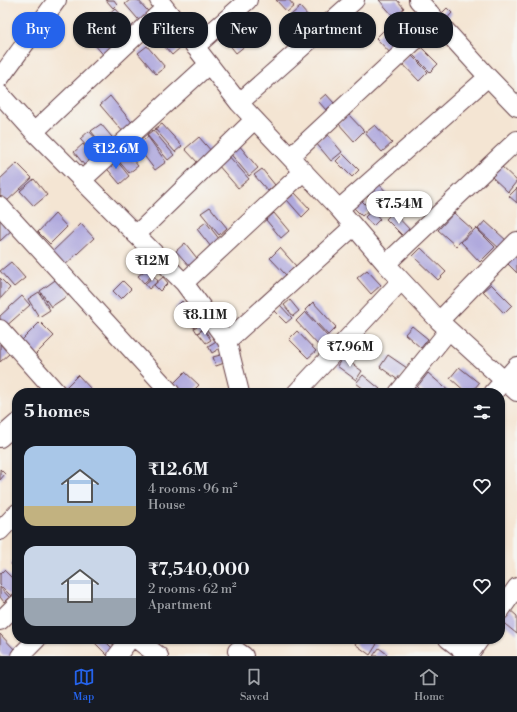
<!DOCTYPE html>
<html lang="en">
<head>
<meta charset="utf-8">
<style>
  :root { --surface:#171b24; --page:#20242c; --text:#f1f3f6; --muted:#9ea1a6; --line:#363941; --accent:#2563eb }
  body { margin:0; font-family:"Libre Bodoni",serif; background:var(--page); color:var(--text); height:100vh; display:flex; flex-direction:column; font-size:15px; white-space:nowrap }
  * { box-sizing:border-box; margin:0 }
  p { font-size:13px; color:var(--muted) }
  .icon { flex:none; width:22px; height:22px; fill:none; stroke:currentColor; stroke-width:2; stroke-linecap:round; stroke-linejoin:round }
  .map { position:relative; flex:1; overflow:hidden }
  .panel { position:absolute; left:12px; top:388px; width:493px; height:256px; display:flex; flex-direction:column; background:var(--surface); border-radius:16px; box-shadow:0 1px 3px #0004 }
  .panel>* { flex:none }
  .banner { position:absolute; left:12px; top:12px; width:493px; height:36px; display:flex; gap:8px }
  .price { position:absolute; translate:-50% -34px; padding:0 9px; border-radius:14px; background:#fff; color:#222; font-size:13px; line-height:26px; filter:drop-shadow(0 1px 2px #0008) }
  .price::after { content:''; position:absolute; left:50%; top:24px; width:12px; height:9px; margin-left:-6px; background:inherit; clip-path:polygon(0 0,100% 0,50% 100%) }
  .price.selected { background:var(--accent); color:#fff }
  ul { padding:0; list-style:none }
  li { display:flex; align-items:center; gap:12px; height:100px; padding:0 12px }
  li span { display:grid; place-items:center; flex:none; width:112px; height:80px; border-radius:12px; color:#555 }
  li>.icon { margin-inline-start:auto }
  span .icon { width:48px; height:48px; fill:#fffc; stroke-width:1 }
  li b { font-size:17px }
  h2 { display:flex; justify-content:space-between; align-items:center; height:48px; padding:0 12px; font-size:17px }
  .pill { padding:0 14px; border-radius:16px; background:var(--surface); box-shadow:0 1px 3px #0004; font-size:14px; line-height:36px }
  .pill.selected { background:var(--accent); color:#fff }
  .tabs { display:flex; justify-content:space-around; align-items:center; height:56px; border-top:1px solid var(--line); background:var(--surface); font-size:11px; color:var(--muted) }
  .tabs a { display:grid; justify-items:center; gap:2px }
  .tabs .selected { color:var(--accent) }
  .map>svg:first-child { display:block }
  .building { fill:#afa8dd }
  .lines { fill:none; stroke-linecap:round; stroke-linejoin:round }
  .minor-casing { stroke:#643d44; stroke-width:20 }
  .minor { stroke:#fff; stroke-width:18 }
</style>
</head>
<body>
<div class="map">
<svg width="517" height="656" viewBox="0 0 517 656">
  <rect width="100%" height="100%" fill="#f6f6f2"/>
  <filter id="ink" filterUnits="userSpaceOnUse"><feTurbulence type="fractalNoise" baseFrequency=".025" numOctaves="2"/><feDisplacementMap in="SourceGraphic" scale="8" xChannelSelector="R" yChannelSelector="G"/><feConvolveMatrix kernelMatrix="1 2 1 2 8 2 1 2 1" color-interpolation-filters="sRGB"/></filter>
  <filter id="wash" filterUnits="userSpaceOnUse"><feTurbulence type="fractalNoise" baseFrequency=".012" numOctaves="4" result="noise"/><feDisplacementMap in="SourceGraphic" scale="16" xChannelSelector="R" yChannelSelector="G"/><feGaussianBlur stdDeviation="0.9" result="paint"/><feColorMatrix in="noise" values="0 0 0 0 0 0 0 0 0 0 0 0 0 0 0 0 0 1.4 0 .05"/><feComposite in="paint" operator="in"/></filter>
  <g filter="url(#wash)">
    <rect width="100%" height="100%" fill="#f4e5d3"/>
    <g id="blocks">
      <!-- building -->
      <path class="building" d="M106,0H114L117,4L113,8Z
        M130,0H138L153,17L143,25L125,4Z
        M276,0H289L294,6L287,12Z
        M379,0H397L404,8L394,17Z
        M300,7L317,26L308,34L291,15Z
        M115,8L133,28L124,37L106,16Z
        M447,8L452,13L443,23L437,18Z
        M404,12L419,28L411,35L396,19Z
        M244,22L256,37L236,53L224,38Z
        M99,30L116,50L106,58L89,38Z
        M384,30L402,48L394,57L376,38Z
        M165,31L180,48L172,55L157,38Z
        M147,46L165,67L156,74L138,53Z
        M421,47L438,64L430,72L413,55Z
        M410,54L428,72L419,81L401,62Z
        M326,94L334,103L326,110L318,101Z
        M110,96L134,125L124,133L100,105Z
        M348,114L364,131L354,141L338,123Z
        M101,124L117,143L107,151L91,131Z
        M162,124L182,146L175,152L155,129Z
        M375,125L392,143L382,152L365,133Z
        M153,130L174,155L168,160L147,135Z
        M89,131L108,152L99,160L80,139Z
        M327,134L342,152L331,161L316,143Z
        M148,137L166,162L155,170L136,145Z
        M199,137L212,152L199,164L185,149Z
        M83,144L94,159L85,166L74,152Z
        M238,144L258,168L249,176L229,152Z
        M125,150L138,166L129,173L115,157Z
        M343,154L359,170L352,177L336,161Z
        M228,155L249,179L238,188L217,164Z
        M113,156L129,176L120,184L103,164Z
        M17,163L32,178L6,202L0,196V179Z
        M501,166L517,181L508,192L492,177Z
        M262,169L275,185L268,191L254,175Z
        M34,179L47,195L34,206L20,191Z
        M379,184L396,203L384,214L367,195Z
        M517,188V203L509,196Z
        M295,193L310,209L302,217L287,200Z
        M361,200L370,209L362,216L354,208Z
        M210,207L227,228L219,235L201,213Z
        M372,210L380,219L373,226L365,217Z
        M393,212L412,232L405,238L386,219Z
        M274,213L289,231L281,238L266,220Z
        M454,213L472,229L456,246L438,230Z
        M0,214L14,228L0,241Z
        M55,214L67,227L50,244L38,232Z
        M485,221L507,241L500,249L478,229Z
        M206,222L220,240L211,247L197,229Z
        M81,224L94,238L62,268L49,255Z
        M476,228L495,247L480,262L461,242Z
        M185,243L200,262L192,269L176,251Z
        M280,248L296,266L286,275L270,258Z
        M421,248L446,272L438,280L413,256Z
        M514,256L517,259V273L507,263Z
        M11,262L25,278L14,287L0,271Z
        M150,266L156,272L144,283L138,276Z
        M367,270L381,285L371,294L357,278Z
        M154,276L158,281L149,289L145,284Z
        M163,277L168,283L160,291L154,285Z
        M0,278L10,288L0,299Z
        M58,278L70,294L51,307L40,291Z
        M123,281L131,289L121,299L113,291Z
        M491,284L512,305L504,313L483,291Z
        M39,292L50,310L39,317L28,299Z
        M22,296L30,305L4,328L0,324V316Z
        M290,300L299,311L293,316L284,305Z
        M182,301L189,309L182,316L175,308Z
        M313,302L336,327L328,335L305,310Z
        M280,305L292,318L286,323L274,311Z
        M191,309L196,315L190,321L185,315Z
        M305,312L328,337L318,345L296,321Z
        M200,316L203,321L193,327L190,322Z
        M40,322L54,336L33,357L19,343Z
        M203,322L206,327L197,333L194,328Z
        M412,326L428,339L421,348L405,334Z
        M204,329L211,340L206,343L198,333Z
        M297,331L316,351L308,358L289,339Z
        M218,340L222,347L212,353L208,346Z
        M0,344L9,354L0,362Z
        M224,354L227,362L216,366L213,357Z
        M388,355L407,368L398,380L380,367Z
        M343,357L362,371L356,380L337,366Z
        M459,367L479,383L471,393H467L450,378Z
        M185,372L199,385L191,393H182L173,384Z
        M428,373L451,393H424L417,387Z
        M78,375L91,389L87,393H60Z
        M363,375L380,389L377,393H369L356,383Z
        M415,388L421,393H411Z
        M0,469L5,474L0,480Z
        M17,558V570L11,564Z
        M4,570L17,583V590L11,596L0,585V574Z
        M0,587L9,597L4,602L0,597Z
        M509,609L517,616V634L500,620Z
        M0,634L16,651L11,656H3L0,653Z
        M95,639H103L114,650L108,656L93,641Z
        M107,639H121L115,646Z
        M358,639H369L377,644L370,655L355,644Z
        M379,648L387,654L386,656H373Z"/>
    </g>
  </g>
  <g filter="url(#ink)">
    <use href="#blocks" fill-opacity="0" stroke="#643d44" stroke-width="1"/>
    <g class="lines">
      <defs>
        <path id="minor" d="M159,0L239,103L339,209L386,264L439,321L517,392
          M418,0L488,77L517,107
          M195,47L248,0
          M0,78L57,0
          M0,94L34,132L184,283L227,341L240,393
          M239,103L355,0
          M34,132L165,8
          M290,157L436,21
          M82,180L209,64
          M0,206L171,393
          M339,209L488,77
          M136,235L254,120
          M386,264L517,140
          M184,283L304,171
          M439,321L517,241
          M0,329L57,393
          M227,341L353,227
          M296,393L401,281
          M398,393L449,330
          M493,393L517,366
          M0,438L17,423
          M0,531L17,513
          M500,611L517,587
          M0,621L17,604
          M136,639L159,656
          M448,639L470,656
          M237,651L244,656
          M20,656L37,639
          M117,656L130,639
          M468,656L480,639"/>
      </defs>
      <!-- minor casing -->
      <use href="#minor" class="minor-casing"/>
      <!-- minor -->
      <use href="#minor" class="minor"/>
    </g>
  </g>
</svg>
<b class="price selected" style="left:116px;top:170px">₹12.6M</b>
<b class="price" style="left:399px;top:225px">₹7.54M</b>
<b class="price" style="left:152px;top:282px">₹12M</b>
<b class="price" style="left:205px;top:336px">₹8.11M</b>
<b class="price" style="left:350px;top:368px">₹7.96M</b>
<div class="banner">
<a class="pill selected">Buy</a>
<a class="pill">Rent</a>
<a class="pill">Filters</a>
<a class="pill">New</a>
<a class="pill">Apartment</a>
<a class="pill">House</a>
</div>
<section class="panel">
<h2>5 homes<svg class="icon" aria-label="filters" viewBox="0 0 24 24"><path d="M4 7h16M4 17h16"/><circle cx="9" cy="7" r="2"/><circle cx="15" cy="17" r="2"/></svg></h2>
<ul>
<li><span style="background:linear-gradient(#a9c7e8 75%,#c2b280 0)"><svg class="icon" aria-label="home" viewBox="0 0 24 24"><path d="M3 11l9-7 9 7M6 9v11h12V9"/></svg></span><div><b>₹12.6M</b><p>4 rooms · 96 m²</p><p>House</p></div><svg class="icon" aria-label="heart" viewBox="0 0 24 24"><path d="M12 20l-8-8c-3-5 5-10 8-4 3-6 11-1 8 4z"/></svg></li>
<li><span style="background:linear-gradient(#c9d6e8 65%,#9aa5b1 0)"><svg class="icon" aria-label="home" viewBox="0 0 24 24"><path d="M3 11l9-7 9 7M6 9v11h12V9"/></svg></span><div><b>₹7,540,000</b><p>2 rooms · 62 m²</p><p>Apartment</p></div><svg class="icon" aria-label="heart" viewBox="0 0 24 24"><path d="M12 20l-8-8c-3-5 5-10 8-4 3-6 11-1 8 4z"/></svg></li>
</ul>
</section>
</div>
<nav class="tabs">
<a class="selected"><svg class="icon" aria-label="map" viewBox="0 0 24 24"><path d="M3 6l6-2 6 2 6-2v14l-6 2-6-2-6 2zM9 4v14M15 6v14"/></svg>Map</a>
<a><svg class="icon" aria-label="saved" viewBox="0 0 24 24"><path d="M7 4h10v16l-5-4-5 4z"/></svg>Saved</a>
<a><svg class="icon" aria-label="home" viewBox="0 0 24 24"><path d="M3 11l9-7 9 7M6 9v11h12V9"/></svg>Home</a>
</nav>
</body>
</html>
